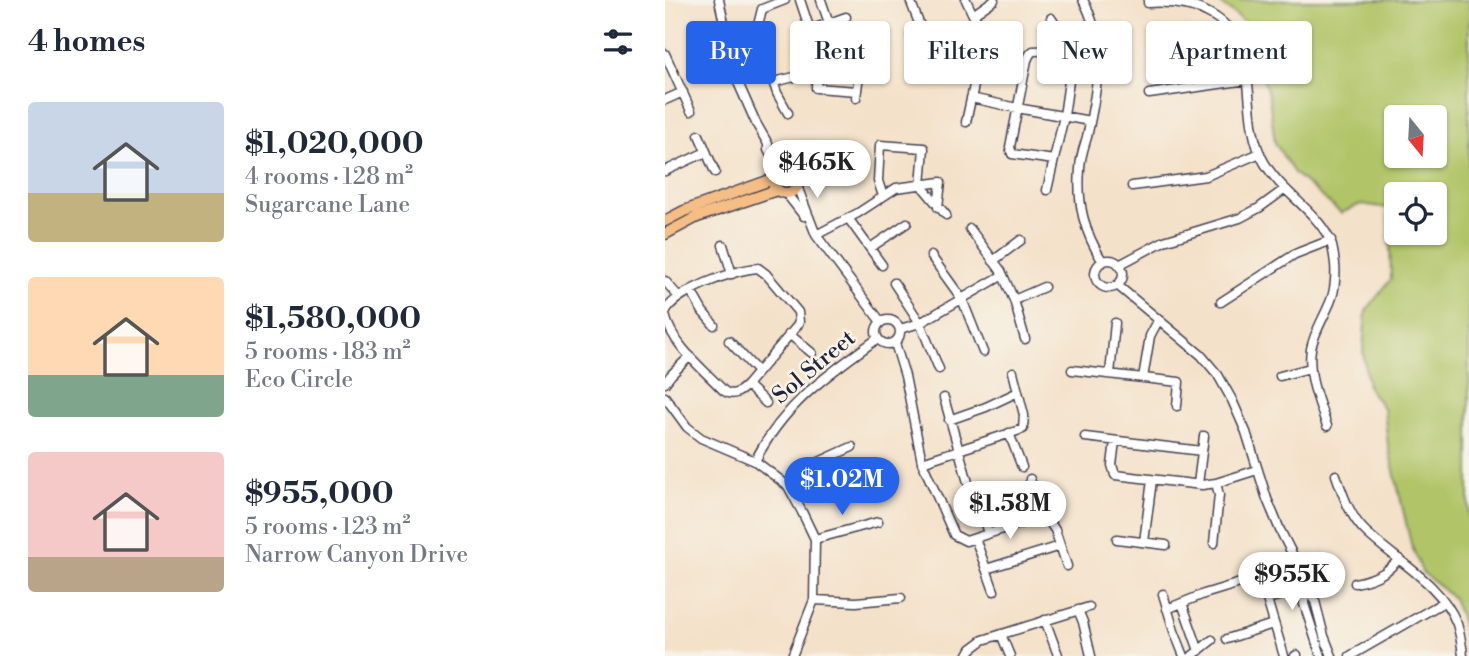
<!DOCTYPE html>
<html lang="en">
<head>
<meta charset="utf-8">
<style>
  :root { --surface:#fff; --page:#f2f2f3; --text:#1f2937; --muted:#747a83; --accent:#2563eb }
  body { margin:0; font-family:"Libre Bodoni",serif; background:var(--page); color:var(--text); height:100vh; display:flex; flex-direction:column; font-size:26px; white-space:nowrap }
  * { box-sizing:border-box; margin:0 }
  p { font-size:23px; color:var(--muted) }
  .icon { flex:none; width:38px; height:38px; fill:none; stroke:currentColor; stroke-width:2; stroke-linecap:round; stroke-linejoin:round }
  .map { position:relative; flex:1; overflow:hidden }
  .panel { display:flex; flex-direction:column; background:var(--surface); width:665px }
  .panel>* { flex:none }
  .banner { position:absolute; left:21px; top:21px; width:665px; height:63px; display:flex; gap:14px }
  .needle { width:46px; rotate:162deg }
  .controls { position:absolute; left:719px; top:105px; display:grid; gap:14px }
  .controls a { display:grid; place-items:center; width:63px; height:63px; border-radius:7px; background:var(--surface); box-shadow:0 2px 5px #0004; font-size:35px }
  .price { position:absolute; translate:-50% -60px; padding:0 16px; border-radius:24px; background:#fff; color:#222; font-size:23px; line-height:46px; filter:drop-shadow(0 2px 4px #0008) }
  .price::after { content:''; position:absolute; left:50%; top:42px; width:21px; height:16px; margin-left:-10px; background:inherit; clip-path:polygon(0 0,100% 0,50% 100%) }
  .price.current { background:var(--accent); color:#fff }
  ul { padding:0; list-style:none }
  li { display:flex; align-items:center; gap:21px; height:175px; padding:0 28px }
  li span { display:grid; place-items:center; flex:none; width:196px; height:140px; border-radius:7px; color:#555 }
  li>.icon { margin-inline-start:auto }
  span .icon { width:84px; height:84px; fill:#fffc; stroke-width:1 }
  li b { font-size:30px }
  h2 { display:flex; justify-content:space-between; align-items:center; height:84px; padding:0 28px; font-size:30px }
  .tag { padding:0 24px; border-radius:7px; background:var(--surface); box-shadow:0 2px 5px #0004; font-size:24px; line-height:63px }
  .tag.current { background:var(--accent); color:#fff }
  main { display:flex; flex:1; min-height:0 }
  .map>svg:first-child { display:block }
  .green { fill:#b1c468; stroke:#6a7352; stroke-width:2; fill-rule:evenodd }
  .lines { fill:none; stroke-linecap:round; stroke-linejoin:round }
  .stream { stroke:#6aaddf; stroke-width:2 }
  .minor-casing { stroke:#423f50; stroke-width:11 }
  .major-casing { stroke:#423f50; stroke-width:13 }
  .minor { stroke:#fff; stroke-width:8 }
  .major { stroke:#f5be86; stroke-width:10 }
  .labels { text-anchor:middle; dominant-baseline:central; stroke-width:5; stroke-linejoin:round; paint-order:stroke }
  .street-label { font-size:23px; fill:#22223b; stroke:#f7f3e8 }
</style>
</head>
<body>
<main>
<section class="panel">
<h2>4 homes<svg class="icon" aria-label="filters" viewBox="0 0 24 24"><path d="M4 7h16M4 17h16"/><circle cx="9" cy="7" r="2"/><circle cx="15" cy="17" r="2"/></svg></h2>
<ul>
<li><span style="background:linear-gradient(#c9d6e8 65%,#c2b280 0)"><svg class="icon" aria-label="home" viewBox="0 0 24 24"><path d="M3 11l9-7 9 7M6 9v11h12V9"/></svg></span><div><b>$1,020,000</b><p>4 rooms · 128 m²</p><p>Sugarcane Lane</p></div></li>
<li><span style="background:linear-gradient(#ffd9b3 70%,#7fa58c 0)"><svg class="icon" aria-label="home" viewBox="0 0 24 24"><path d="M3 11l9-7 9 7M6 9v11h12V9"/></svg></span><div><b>$1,580,000</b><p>5 rooms · 183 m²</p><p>Eco Circle</p></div></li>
<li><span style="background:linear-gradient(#f6c9c9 75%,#b9a48a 0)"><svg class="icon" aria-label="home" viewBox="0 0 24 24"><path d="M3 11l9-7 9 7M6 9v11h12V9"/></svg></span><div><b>$955,000</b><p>5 rooms · 123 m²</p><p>Narrow Canyon Drive</p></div></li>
</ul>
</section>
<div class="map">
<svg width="804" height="656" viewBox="0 0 804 656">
  <rect width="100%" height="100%" fill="#f7f3e8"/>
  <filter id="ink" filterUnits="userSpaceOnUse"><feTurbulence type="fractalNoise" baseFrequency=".0143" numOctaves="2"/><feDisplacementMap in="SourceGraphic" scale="14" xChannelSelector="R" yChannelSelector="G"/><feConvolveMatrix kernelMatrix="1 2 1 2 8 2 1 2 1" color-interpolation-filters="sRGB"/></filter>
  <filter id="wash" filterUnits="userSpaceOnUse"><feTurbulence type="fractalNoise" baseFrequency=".00686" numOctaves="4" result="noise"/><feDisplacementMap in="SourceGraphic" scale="28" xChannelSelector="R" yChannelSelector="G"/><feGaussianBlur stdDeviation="1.57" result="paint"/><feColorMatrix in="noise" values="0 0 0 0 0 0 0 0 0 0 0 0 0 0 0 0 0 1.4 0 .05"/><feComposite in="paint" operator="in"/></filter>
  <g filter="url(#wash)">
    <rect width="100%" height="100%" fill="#f4e1c9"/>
    <!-- green -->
    <path class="green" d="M551,0H804V651L797,623L788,598L757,572L746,544L723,445L719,409L703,387L698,350L701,311L726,279L724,208L696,204L676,213L629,173L610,143L604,97L581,23ZM732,117H770V156H732ZM732,194H770V233H732Z"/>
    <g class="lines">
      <!-- stream -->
      <path class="stream" d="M0,655L1,656"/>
    </g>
  </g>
  <g filter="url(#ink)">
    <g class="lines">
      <defs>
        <path id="minor" d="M54,0L71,78L91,123L103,144V150L114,169
          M120,0L97,9L91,33L112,93L123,113
          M135,0L145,30L181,17
          M156,0L164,23
          M245,0L259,36
          M301,0L308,15L318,30
          M418,0C442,43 432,91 422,137C419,147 415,158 415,169C412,204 419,232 438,262
          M483,3C529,0 570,15 580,63C587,96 582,132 599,162C616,192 648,208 664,238C668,245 669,256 670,264C671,274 670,290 666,300C660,316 649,332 646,349C642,376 654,402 662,426
          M308,15L329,0
          M246,36L279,38
          M0,54L26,111
          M152,71L151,88L192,91
          M71,78L103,66
          M109,82L158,70L194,72
          M484,94L582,80
          M191,98L196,59
          M306,98L352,108L425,121
          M0,100L18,92
          M301,122L313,67
          M34,135L50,172
          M110,152L120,168
          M389,160L347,154L345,147L362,60L365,54L368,51L401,50
          M0,171L41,152
          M132,186L151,235L216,322
          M467,186L541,176L595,153
          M382,190L399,116L406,67L397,38L392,27L386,18
          M121,193L139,216
          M218,196L213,181L215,145L259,148L256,185L281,215
          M183,218L217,265
          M305,229L336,271L349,300L360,339
          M151,235L193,213L231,188L276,182L273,207
          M58,245L67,274
          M205,248L242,223
          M266,256L297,299L318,352
          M430 274a14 14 0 1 1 28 0a14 14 0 1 1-28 0Z
          M328,261L356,240
          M454,265L499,241L575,218L594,208L620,189
          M0,281L14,297
          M229,283L255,323L274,369
          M452,285L536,355L553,375L567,400L581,432L602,499L615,530L637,573L640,589L639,604L656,656
          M26,291L38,312L49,325
          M349,300L379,287
          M556,302L630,254L666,240
          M0,313C7,292 71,269 93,268L101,274L133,312L134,322L132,326L82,385C75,392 68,397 59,391C38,369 7,345 0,315
          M211 332a12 12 0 1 1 24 0a12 12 0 1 1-24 0Z
          M235,329L255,323L338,275
          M124,334L147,353
          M64,341L93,372
          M230,343L240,376L257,462L289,535L301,541L381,515
          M407,370L514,382L512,406
          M445,374L450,323
          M615,376L645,368
          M478,378L485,336L493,321
          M0,383L6,375L25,356
          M82,385L101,403
          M0,397L22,427L36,438L90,461L123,486L137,512L150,539L149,600L127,656
          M279,398L304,486
          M284,420L321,407L353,392
          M344,433L357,467
          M420,437L537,451
          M450,441L447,465L450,475L537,485L551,483L592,470
          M90,461C119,404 162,375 212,339
          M257,462L358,429L359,415L348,372
          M671,475C678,495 685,517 701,532C730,560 777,584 792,624C795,634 797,645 798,656
          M365,479L373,506L390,530L402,566
          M533,484L539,436
          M123,486L154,462L187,447
          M312,500L323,533
          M310,538L329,591
          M150,539L213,522
          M452,539L501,545
          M479,542L487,480
          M549,543L554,495L551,483
          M591,563L619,656
          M321,569L395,546
          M690,583C709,579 721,574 734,559
          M640,589L650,601L659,636L667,656
          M498,594L509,631L519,656
          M602,599L640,589
          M149,600L191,602L236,598
          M517,603L534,651
          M502,609L539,594L595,577
          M413,610L418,622L426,656
          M380,620L393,655
          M336,634L345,656
          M562,639L608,624
          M302,656L306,649L318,640L424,607
          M527,656L547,640
          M630,656L632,655
          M685,656L779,602"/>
        <path id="major" d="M108 180a13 13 0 1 1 26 0a13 13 0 1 1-26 0Z
          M0,221L19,211L108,179
          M0,234L32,217L112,190"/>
      </defs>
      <!-- minor casing -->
      <use href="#minor" class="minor-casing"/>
      <!-- major casing -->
      <use href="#major" class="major-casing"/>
      <!-- minor -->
      <use href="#minor" class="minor"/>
      <!-- major -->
      <use href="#major" class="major"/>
    </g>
  </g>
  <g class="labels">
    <!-- street labels -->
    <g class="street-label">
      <text transform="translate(149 367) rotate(-40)">Sol Street</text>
    </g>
  </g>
</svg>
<div class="controls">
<a><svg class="needle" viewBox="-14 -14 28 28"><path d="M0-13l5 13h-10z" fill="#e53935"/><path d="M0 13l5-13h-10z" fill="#747a83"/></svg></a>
<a><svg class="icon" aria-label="locate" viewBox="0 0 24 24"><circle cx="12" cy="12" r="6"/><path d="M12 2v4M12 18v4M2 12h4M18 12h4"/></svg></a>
</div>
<b class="price" style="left:152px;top:200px">$465K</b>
<b class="price current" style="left:177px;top:517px">$1.02M</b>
<b class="price" style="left:345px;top:541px">$1.58M</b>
<b class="price" style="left:627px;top:612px">$955K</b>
<div class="banner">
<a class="tag current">Buy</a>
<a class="tag">Rent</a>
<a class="tag">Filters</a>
<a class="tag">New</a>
<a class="tag">Apartment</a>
</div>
</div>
</main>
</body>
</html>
